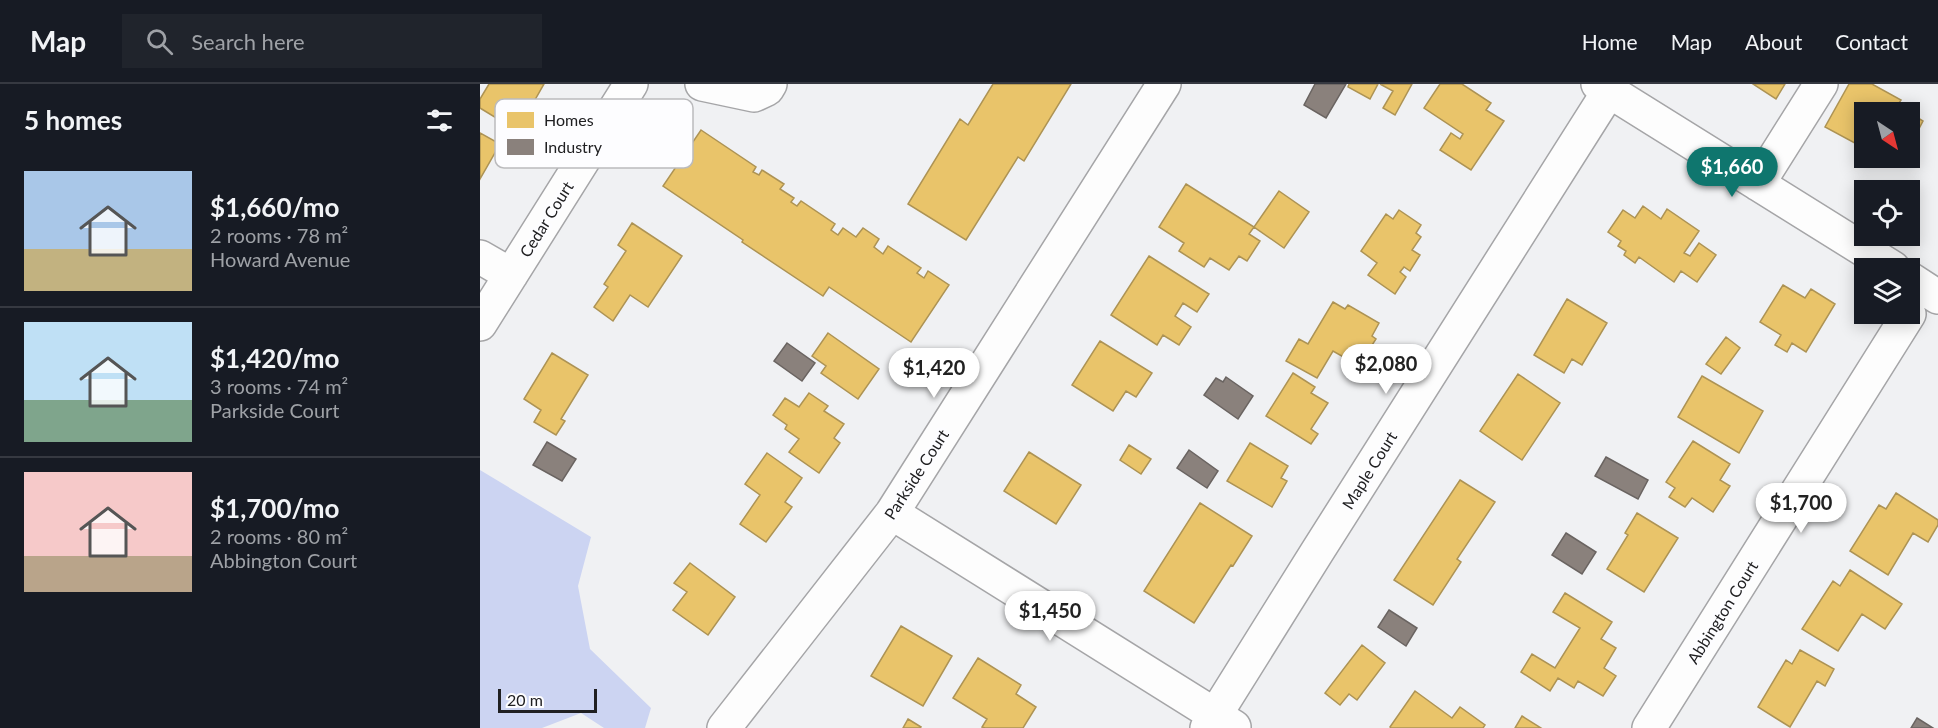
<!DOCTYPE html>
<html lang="en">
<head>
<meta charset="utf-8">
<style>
  :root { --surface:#171b24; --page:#20242c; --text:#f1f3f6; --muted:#9ea1a6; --line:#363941; --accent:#0f766e }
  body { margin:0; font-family:Lato,sans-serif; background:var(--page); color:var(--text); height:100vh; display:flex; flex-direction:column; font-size:22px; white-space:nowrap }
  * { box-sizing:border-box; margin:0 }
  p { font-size:20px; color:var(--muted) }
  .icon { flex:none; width:33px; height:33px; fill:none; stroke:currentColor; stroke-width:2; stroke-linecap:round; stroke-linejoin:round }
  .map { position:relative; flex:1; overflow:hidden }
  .details { display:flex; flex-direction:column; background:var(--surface); width:480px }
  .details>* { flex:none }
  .needle { width:39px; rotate:144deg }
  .tools { position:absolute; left:1374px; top:18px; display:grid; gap:12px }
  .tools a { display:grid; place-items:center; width:66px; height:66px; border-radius:0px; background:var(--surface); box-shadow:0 3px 15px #0003; font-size:30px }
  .scale { position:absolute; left:18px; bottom:15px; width:99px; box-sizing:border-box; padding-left:6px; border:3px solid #202022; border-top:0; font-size:16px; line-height:21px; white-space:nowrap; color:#202022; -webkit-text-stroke:4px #fdfdff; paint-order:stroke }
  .price { position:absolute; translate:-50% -51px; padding:0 14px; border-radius:21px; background:#fff; color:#222; font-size:20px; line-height:39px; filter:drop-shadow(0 2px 3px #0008) }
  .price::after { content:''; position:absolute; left:50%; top:36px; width:18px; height:14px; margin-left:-9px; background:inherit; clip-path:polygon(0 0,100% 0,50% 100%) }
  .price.active { background:var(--accent); color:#fff }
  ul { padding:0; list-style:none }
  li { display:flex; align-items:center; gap:18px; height:150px; padding:0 24px }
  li+li { border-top:2px solid var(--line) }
  li span { display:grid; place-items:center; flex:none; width:168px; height:120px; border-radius:0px; color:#555 }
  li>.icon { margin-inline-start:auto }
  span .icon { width:72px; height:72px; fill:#fffc; stroke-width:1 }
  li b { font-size:26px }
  h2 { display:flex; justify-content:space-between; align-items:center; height:72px; padding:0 24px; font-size:26px }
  header { display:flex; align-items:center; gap:36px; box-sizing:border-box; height:84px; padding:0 30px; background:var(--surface); border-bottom:2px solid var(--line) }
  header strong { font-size:28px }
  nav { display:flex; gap:33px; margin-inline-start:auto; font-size:21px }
  .search { width:420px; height:54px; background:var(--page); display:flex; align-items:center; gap:15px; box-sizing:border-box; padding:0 21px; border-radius:0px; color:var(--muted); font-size:22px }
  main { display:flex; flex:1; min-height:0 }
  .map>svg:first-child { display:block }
  .green { fill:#ccd4f2 }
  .homes { fill:#e9c46a; stroke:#ad9354; stroke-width:1.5 }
  .industry { fill:#8a817c; stroke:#6a6461; stroke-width:1.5 }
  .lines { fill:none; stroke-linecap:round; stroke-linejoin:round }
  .minor-casing { stroke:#a5a5a7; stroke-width:36 }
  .minor { stroke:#fdfdfd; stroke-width:33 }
  .labels { text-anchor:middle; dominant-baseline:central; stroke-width:6; stroke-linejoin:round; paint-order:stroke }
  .street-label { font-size:16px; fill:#202022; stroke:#fdfdff }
  .key { fill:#fdfdff; stroke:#bbbbbd; stroke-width:1.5 }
  .key-label { font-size:16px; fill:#202022 }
</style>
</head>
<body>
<header>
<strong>Map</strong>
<div class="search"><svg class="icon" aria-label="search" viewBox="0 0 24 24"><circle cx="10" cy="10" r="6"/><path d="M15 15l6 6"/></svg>Search here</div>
<nav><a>Home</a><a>Map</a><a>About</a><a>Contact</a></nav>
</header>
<main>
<section class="details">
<h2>5 homes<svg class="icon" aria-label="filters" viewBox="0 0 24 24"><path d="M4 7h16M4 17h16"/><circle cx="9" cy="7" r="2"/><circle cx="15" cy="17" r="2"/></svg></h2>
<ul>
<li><span style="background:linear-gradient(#a9c7e8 65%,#c2b280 0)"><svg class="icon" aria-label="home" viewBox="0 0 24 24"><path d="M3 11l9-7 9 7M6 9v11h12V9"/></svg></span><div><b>$1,660/mo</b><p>2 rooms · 78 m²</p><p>Howard Avenue</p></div></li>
<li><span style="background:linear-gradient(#bfe0f5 65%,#7fa58c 0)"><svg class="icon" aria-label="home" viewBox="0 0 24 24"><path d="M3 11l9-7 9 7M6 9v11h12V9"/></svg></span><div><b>$1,420/mo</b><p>3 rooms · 74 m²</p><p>Parkside Court</p></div></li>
<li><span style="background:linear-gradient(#f6c9c9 70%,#b9a48a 0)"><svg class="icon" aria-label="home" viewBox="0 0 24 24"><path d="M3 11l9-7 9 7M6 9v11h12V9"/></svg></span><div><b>$1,700/mo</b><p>2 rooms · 80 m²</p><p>Abbington Court</p></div></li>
</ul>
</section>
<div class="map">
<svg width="1458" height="644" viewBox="0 0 1458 644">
  <rect width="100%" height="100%" fill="#f0f1f3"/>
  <!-- green -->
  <path class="green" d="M0,386L111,453L98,502L110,565L171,624L165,644H124L101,629L62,644H0Z"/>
  <!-- homes -->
  <path class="homes" d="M9,0H64L52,21L46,18L31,43L0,24V15Z
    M513,0H591L544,77L538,73L486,156L428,120L480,35L488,41Z
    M869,0H898L890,15L868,3Z
    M900,0H932L915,31L903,24L913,7Z
    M960,0H982L1011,19L1006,26L1024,37L991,86L960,66L971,49L980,55L983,50L944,24Z
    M1273,0H1305L1296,15Z
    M1369,0H1392L1421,16L1417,22L1428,28H1384V64L1345,43Z
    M1430,29L1443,37L1430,62Z
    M221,46L276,83L273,88L279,91L282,86L304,100L300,105L314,114L311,118L317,122L321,117L355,140L351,146L358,151L363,144L376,153L383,144L399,155L394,163L403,170L408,162L441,184L437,189L444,194L448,187L469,201L431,258L349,203L343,212L262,158L263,156L183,102Z
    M0,49L20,60L0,95Z
    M706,100L774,143L769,150L780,157L767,177L759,172L749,186L730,174L724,183L699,167L704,159L679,143Z
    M799,107L829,128L804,164L774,143Z
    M1163,122L1181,135L1187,125L1219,147L1204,169L1210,172L1219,159L1236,171L1217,198L1201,187L1194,198L1159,173L1155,179L1144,171L1146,167L1138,162L1141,157L1128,148L1143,126L1155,134Z
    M919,126L941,141L936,149L941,153L932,166L940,171L930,187L924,183L920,188L926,193L915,210L888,191L897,179L881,167L906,130L913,135Z
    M152,139L202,172L168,223L150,211L133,237L114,223L128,203L124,200L146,167L138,161Z
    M669,172L729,210L717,228L703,219L695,232L711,243L699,261L683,251L677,261L631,231Z
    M1303,201L1325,214L1331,205L1355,220L1326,268L1312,259L1307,268L1295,261L1301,251L1280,238Z
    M1087,215L1127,239L1102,281L1092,275L1084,289L1054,271Z
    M853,218L865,225L868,221L899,239L892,252L896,255L887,269L882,266L874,279L853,267L837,294L806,277L819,255L828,260Z
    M348,249L399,285L378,315L341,289L346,282L332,272Z
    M1246,253L1260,264L1241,290L1226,280Z
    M620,257L672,289L656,313L646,307L633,327L592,301Z
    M72,269L108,291L81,335L85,337L76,351L54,338L61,326L44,315Z
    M813,289L835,303L831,309L848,319L831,345L838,350L831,360L786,332Z
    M1038,290L1080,319L1042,376L1000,347Z
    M1222,292L1283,327L1259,369L1198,333Z
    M329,309L348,322L344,327L364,340L354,354L360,359L339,389L309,368L319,355L305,345L307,341L293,331L305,314L319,323Z
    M1213,357L1250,380L1240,396L1250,402L1233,428L1212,414L1205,423L1189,413L1195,404L1186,398Z
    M770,359L808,382L801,394L807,397L792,423L747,397Z
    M649,361L671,375L661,390L640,376Z
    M549,368L601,401L576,440L524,407Z
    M287,369L322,394L305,418L312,423L286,458L260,440L280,411L265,400Z
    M980,396L1015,418L977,475L981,478L953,521L914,496Z
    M1416,409L1458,436V441L1448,458L1433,449L1408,491L1370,467L1399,421L1406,425Z
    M720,419L772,452L753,482L751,481L714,539L664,507Z
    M1157,429L1198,454L1164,508L1127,485L1148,451L1145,449Z
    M210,479L255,513L228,551L193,526L207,508L194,499Z
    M1370,486L1422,520L1405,545L1382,530L1358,567L1322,545L1353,497L1360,502Z
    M1085,509L1132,538L1121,555L1136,564L1124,584L1136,592L1123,612L1098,597L1094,604L1078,594L1070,607L1041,588L1052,570L1075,584L1100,544L1073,528Z
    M421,542L472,572L443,622L391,592Z
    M882,561L905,579L877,616L869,610L860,621L845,609Z
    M1320,566L1354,585L1345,602L1337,597L1310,643L1278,623L1306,576L1312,580Z
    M498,574L541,601L536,610L556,623L543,644H505L502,643L507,635L473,614Z
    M935,607L972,634L980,623L1005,641L1003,644H911L910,643Z
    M1042,632L1061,644H1035Z
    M428,635L441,643L440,644H423Z"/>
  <!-- industry -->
  <path class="industry" d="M835,0H866L846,34L824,21Z
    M307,259L335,279L322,297L294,277Z
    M746,293L773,312L758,335L724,311L736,294L743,298Z
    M67,358L96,375L82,397L53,381Z
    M709,366L738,387L727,404L697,384Z
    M1126,373L1168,396L1158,415L1115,392Z
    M1086,449L1116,468L1102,490L1072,471Z
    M909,526L937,544L926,562L898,543Z
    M1437,634L1453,644H1431Z"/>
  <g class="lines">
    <defs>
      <path id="minor" d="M222,0L274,11L287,5L290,0
        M1118,0L1413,184
        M1278,100L1341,0
        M0,173L31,191
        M1430,195L1458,213
        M0,240L151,0
        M412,429L754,643
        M244,644L412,429L684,0
        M727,644L837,468L1129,7
        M1169,644L1429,230"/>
    </defs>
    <!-- minor casing -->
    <use href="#minor" class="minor-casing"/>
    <!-- minor -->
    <use href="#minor" class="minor"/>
  </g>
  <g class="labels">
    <!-- street labels -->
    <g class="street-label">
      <text transform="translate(66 135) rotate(-58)">Cedar Court</text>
      <text transform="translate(889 386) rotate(-58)">Maple Court</text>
      <text transform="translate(436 390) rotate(-57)">Parkside Court</text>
      <text transform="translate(1242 528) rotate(-58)">Abbington Court</text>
    </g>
  </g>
  <!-- legend -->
  <rect x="15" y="15" width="198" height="69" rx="9" class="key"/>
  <rect x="27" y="28" width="27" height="16" fill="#e9c46a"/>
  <rect x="27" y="55" width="27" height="16" fill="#8a817c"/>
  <g class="key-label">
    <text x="64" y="42">Homes</text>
    <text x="64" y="69">Industry</text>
  </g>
</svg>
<div class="tools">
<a><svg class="needle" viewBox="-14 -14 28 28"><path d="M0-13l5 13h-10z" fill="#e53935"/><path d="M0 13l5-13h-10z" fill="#9ea1a6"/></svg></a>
<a><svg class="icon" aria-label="locate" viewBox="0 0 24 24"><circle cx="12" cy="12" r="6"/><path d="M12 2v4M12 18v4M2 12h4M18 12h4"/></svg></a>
<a><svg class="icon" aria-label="layers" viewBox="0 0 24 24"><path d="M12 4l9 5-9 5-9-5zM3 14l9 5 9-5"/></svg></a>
</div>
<div class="scale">20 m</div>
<b class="price active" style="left:1252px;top:114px">$1,660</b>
<b class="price" style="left:906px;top:311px">$2,080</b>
<b class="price" style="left:454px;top:315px">$1,420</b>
<b class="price" style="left:1321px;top:450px">$1,700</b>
<b class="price" style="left:570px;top:558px">$1,450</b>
</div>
</main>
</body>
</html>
